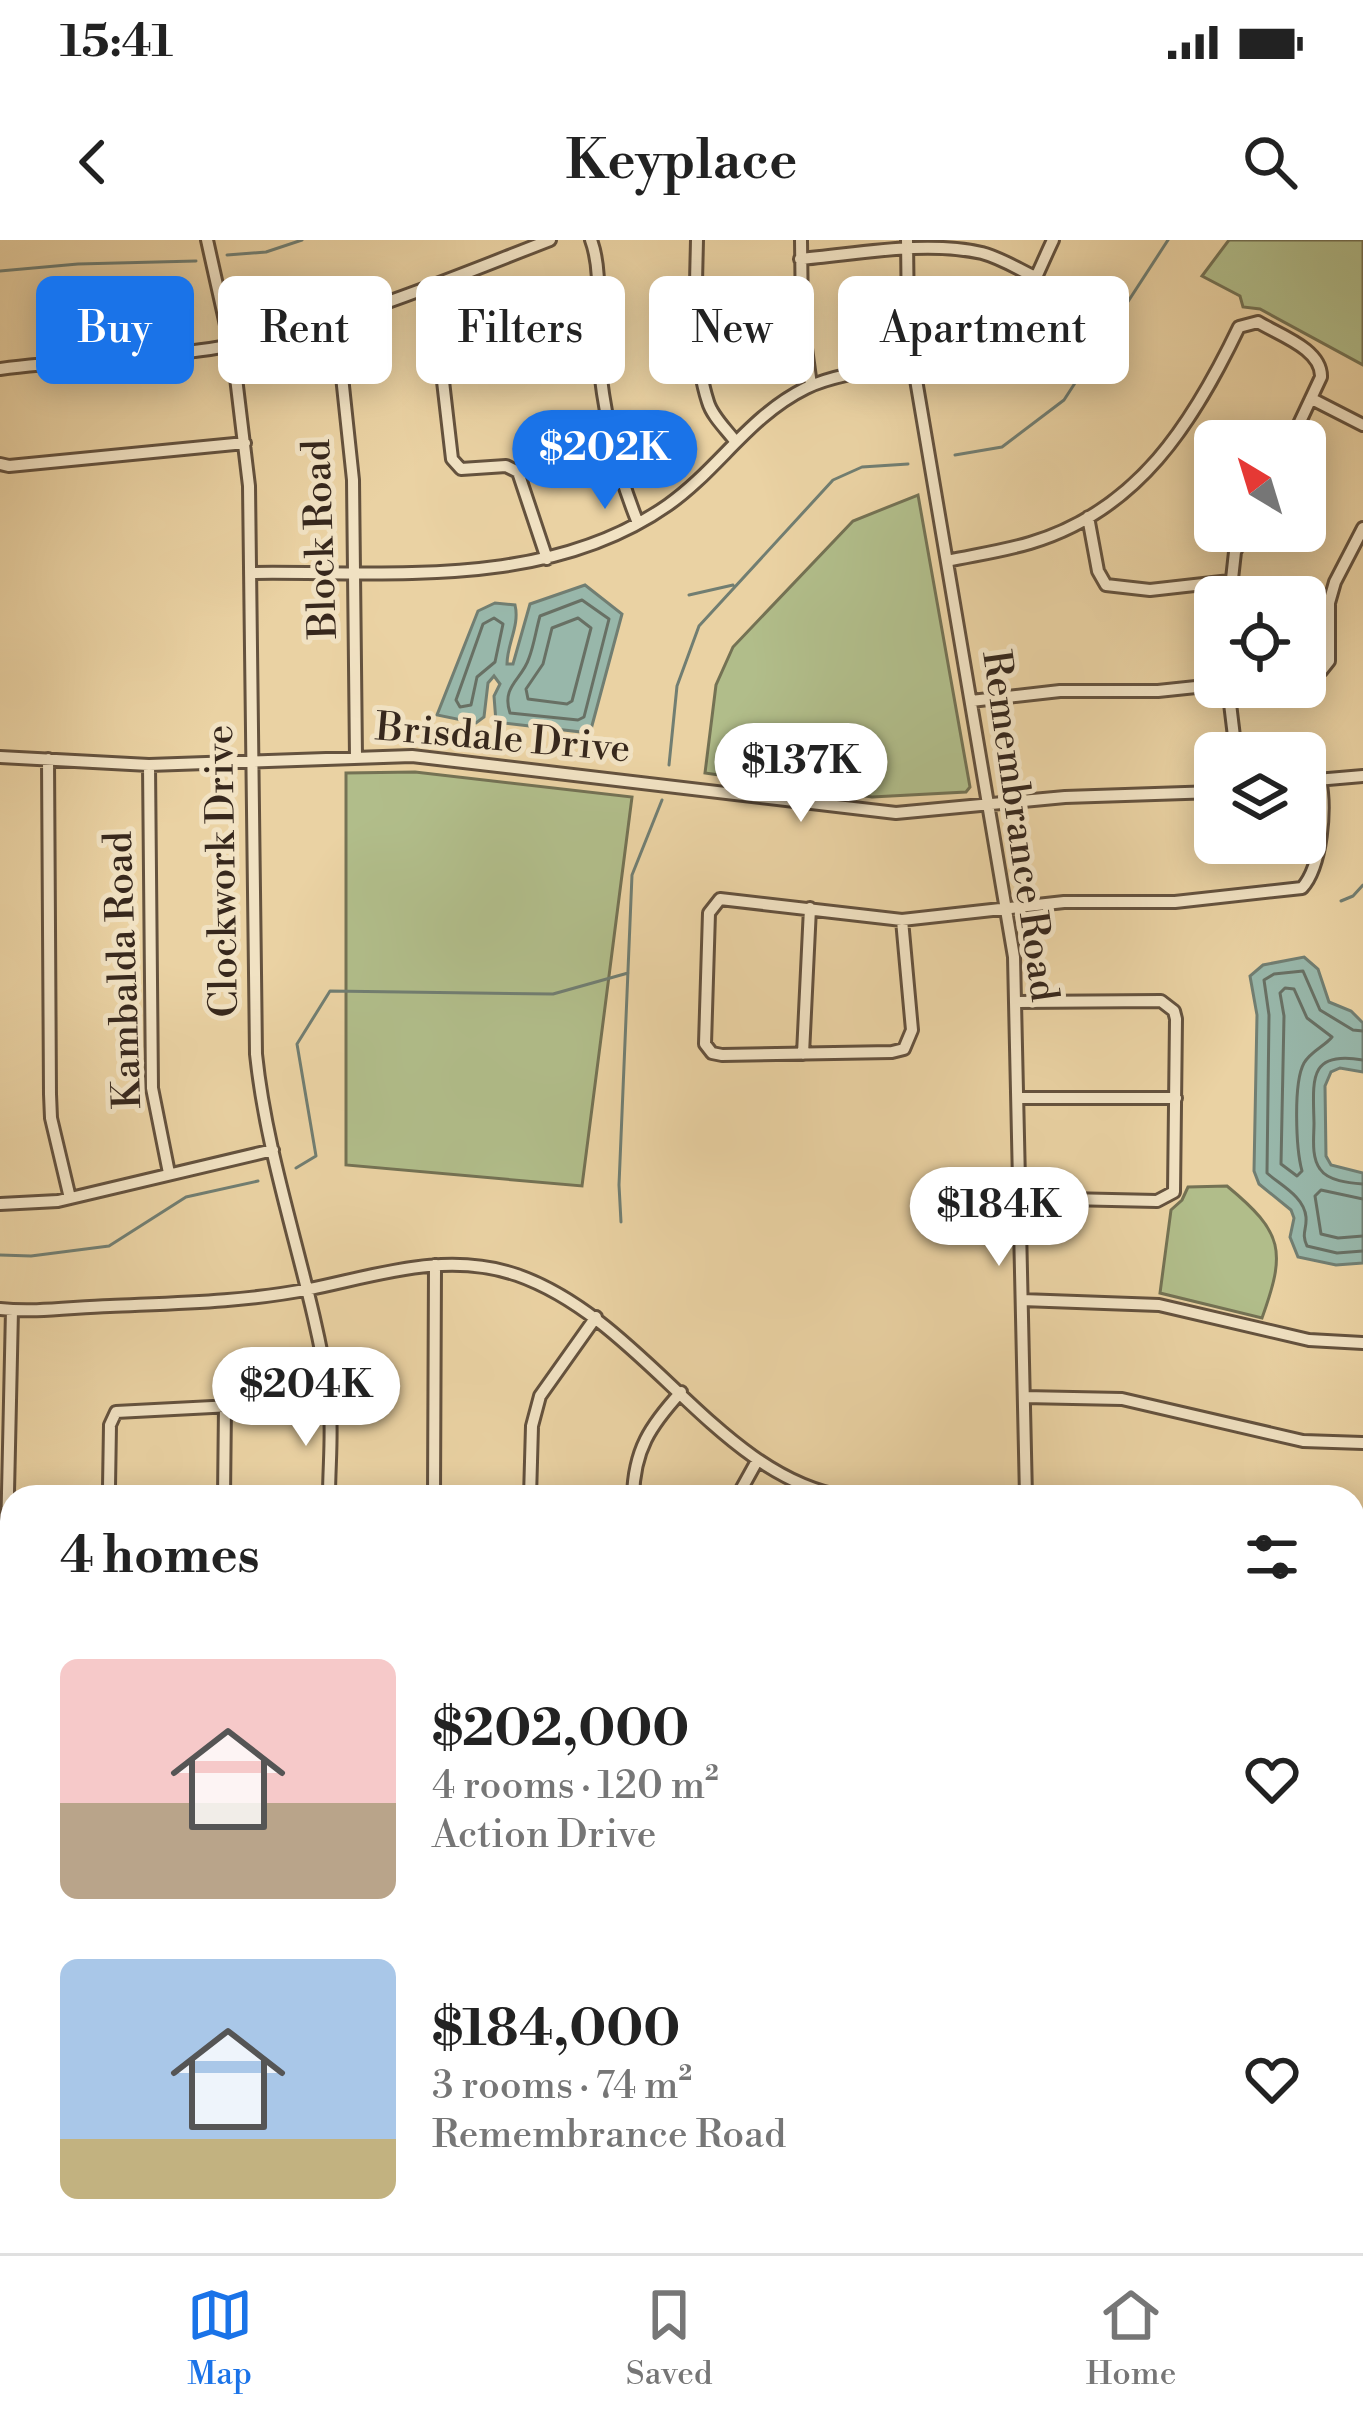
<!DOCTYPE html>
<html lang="en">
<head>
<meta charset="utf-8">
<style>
  :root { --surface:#fff; --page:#f6f6f6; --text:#222; --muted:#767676; --line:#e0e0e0; --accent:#1a73e8 }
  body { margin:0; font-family:"Libre Bodoni",serif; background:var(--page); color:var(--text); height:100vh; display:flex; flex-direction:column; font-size:45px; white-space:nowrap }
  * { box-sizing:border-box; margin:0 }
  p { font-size:39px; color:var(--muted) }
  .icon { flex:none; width:66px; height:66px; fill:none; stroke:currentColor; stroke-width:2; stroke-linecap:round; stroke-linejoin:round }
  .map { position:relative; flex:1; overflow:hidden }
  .panel { position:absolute; left:0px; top:1245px; width:1365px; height:768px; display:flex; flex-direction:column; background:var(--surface); border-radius:36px 36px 0 0; box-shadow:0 6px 30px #0003 }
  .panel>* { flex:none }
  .guide { position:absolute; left:36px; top:36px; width:1293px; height:108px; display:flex; gap:24px }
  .needle { width:78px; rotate:322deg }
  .fabs { position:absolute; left:1194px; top:180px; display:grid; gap:24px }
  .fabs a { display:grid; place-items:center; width:132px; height:132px; border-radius:18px; background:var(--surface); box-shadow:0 6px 30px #0003; font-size:60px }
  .price { position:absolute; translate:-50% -102px; padding:0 27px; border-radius:42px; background:#fff; color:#222; font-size:39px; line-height:78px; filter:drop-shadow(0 3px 6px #0008) }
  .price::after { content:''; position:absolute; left:50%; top:72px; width:36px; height:27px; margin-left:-18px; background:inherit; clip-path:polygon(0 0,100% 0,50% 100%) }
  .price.selected { background:var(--accent); color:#fff }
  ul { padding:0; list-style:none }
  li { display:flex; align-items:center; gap:36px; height:300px; padding:0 60px }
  li span { display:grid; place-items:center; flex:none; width:336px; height:240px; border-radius:18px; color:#555 }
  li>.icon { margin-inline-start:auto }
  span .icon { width:144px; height:144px; fill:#fffc; stroke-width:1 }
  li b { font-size:51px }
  h2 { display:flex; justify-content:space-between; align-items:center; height:144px; padding:0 60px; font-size:51px }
  .pill { padding:0 42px; border-radius:18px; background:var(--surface); box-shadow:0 6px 30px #0003; font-size:42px; line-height:108px }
  .pill.selected { background:var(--accent); color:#fff }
  .status { display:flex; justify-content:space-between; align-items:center; height:84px; padding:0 60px; background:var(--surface); direction:ltr }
  .status svg { height:33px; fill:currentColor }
  header { display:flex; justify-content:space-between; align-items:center; height:156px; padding:0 60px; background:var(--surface); font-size:54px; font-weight:600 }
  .tabs { display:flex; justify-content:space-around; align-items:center; height:168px; border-top:3px solid var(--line); background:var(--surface); font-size:33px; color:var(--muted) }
  .tabs a { display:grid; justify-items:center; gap:6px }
  .tabs .selected { color:var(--accent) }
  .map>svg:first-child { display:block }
  .green { fill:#b1bd8a; stroke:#747254; stroke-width:3 }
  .water { fill:#98b7aa; stroke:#717e72; stroke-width:3 }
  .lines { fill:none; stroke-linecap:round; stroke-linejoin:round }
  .shore { stroke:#687064; stroke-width:3 }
  .stream { stroke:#717e72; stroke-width:3 }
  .minor-casing { stroke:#64523e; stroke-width:16 }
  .major-casing { stroke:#37281d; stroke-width:18 }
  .minor { stroke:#f1e2c3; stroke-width:10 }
  .major { stroke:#ead2a3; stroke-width:12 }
  .labels { text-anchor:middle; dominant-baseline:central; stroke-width:10; stroke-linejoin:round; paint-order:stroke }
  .street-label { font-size:39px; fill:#37281d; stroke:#f1e2c3 }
</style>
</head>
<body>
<div class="status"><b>15:41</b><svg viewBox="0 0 49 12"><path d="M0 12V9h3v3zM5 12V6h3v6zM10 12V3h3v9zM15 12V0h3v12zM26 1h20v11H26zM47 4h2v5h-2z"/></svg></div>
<header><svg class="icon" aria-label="back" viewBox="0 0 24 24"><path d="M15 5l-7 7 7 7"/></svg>Keyplace<svg class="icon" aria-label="search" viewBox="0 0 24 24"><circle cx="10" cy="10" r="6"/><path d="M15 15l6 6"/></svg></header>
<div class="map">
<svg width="1363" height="2013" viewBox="0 0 1363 2013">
  <rect width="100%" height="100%" fill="#ead2a3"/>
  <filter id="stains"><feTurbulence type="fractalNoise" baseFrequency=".00167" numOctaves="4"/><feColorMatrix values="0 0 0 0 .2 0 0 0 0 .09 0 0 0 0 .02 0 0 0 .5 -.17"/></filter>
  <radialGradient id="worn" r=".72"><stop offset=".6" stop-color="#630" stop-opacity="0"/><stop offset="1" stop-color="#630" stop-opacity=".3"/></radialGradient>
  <!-- green -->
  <path class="green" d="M1229,0H1363V125L1260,69L1243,67L1240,56L1202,36Z
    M918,255L970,547L966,552L872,557L705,533L716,445L733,407L853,281Z
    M415,532L632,557L582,946L346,925V533Z
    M1227,946C1284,993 1286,1011 1262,1078L1160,1053L1171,970L1182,960L1188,947Z"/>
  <!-- water -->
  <path class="water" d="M585,345L622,374L590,493L496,482L494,456L500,444L494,436L488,443L484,477L476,483L437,475L478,371L495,363L515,365C520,385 507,404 507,424H513L530,364Z
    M1304,717L1318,729L1329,762L1351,771L1363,783V832L1340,828L1331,832L1325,846L1326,916L1331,925L1363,933V1023L1336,1025L1298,1017L1290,997L1294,978L1291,970L1259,944L1254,931L1257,775L1250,736L1263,725Z"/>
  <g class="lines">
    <!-- shore -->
    <path class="shore" d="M582,360L609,379L584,477L578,480L510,473C501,446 522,440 529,418C534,405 536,390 540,376Z
      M494,378L503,384L495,422L477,437L471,465L460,467L456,460L483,384Z
      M578,378L591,388L572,461L567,464L528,459L526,449L543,424L552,388Z
      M1285,748L1294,749L1307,778L1332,797C1325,806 1311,811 1304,823C1293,843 1296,909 1302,931L1297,936L1281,924L1284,776L1280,753Z
      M1363,791L1353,790L1320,770L1303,731L1274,734L1264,740L1269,775L1267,933C1280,945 1304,956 1306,977C1307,990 1301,993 1307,1006L1337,1013L1363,1011
      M1363,820C1308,810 1313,840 1314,883C1314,897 1311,917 1320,929C1328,941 1349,943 1363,944
      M1363,959L1321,950L1315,956L1321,994L1338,998L1363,996"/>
    <!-- stream -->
    <path class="stream" d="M227,15L266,12L302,0
      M0,31L78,24L196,21
      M955,215L1002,207L1064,160L1168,0
      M689,355L733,345
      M669,525L677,446L699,386L833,240L862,227L908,224
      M1341,661L1353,656L1363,645
      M296,928L316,916L297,804L330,751L553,754L628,733
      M621,982L619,945L632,635L662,560
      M0,1015L31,1016L109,1006L186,957L258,941"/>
    <defs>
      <path id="minor" d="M207,0L234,121L249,246L256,814C268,930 312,1040 329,1156C333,1188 329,1224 329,1257
        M591,0C603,32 596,76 598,111C603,169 616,229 638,283
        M697,0C696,51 692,113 708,162C712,176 726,189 735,201
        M801,0L802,79L811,145
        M907,0L908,84L913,122L1014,717L1026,1257
        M800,19C858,14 925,0 982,13C1001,18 1018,29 1035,37
        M432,46L452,219L461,229L506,226L518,232L547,319
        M336,80L353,240L356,517
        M0,129C70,120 140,119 210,109C328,91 439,43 550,0
        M442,133L599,115
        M1312,159L1363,185
        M0,224L9,226L245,203
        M1088,277L1098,331L1106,345L1150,350L1230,341
        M947,321C975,315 1003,311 1030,303C1138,271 1193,183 1239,87L1258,82C1279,95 1322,109 1321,137L1291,201
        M250,333C390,331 547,350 668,265C718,230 749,176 806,148C861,121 968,130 1005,88C1027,64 1039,29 1053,0
        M1230,357L1235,312L1245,291
        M1305,435L1321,431L1329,421V363L1335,342L1363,288
        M1228,447L1236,513
        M971,461L1060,451H1158L1215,445
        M0,517L149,525L412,516L896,573L1065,557L1215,552
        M48,519L50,854L51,878L70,958
        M149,525L152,848L169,933
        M1305,541L1363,536
        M902,680L912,790L904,809L892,812L722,815L712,813L705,804L709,673L720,659L902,680L1064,662H1175L1302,648C1322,626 1326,568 1320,539
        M1017,762L1161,761L1174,771L1176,779L1174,952L1157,961L1021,958
        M803,814L810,668
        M1019,858H1176
        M0,964L58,961L273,910
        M1022,1060L1159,1065L1309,1100L1363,1103
        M0,1069C36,1073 74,1067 110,1066C176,1063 244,1062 310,1049C378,1035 447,1011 517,1035C645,1080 718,1237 846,1257
        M12,1070L4,1435L12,1451
        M1024,1157L1122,1159L1303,1201L1363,1203
        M118,1257L109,1247L110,1185L116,1172L329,1161
        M224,1257L225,1166
        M434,1257L435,1025
        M530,1257L532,1186L540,1156L596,1077
        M633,1257C634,1210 650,1186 681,1152
        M737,1257L757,1221
        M1353,1308H1363
        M1353,1409H1363
        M0,1531L12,1534
        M1353,1700L1363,1701
        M0,1923L12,1925
        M1353,1929L1363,1930
        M19,2001V2013
        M326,2001L327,2013
        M525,2001V2013
        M658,2001L760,2013
        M826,2001L827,2013
        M1031,2001V2013
        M1147,2001V2013
        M119,2013V2001
        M217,2013V2001
        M428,2013V2001
        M627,2013L628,2001"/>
      <path id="major" d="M0,1487L12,1489
        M1353,1645L1363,1646
        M1353,1662L1363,1664"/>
    </defs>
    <!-- minor casing -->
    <use href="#minor" class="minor-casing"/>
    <!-- major casing -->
    <use href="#major" class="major-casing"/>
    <!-- minor -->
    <use href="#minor" class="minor"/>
    <!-- major -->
    <use href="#major" class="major"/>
  </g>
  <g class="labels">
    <!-- street labels -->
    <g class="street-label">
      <text transform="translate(321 299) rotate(-92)">Block Road</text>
      <text transform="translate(503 499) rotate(5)">Brisdale Drive</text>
      <text transform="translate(1019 586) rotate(82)">Remembrance Road</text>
      <text transform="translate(223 631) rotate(-91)">Clockwork Drive</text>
      <text transform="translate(124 730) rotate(-92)">Kambalda Road</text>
    </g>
  </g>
  <rect width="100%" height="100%" filter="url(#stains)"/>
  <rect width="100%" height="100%" fill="url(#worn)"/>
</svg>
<div class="fabs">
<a><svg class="needle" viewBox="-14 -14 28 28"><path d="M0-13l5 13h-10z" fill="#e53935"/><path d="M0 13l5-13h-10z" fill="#767676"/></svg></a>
<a><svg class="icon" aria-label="locate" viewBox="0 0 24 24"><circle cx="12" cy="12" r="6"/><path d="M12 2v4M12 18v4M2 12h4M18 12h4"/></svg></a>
<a><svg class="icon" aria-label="layers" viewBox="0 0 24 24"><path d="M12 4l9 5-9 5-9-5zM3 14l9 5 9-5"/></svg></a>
</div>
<b class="price selected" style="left:605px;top:272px">$202K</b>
<b class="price" style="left:801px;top:585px">$137K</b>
<b class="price" style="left:999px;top:1029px">$184K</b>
<b class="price" style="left:306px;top:1209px">$204K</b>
<div class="guide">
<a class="pill selected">Buy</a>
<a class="pill">Rent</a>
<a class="pill">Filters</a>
<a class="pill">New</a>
<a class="pill">Apartment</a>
</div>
<section class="panel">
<h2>4 homes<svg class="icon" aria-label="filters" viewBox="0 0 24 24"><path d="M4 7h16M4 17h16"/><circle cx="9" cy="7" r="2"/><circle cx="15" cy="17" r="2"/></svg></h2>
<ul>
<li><span style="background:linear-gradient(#f6c9c9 60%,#b9a48a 0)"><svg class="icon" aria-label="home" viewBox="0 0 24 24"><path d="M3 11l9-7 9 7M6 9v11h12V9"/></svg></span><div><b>$202,000</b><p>4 rooms · 120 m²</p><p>Action Drive</p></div><svg class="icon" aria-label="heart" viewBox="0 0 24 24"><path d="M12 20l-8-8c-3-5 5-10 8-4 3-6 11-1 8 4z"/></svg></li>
<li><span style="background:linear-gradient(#a9c7e8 75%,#c2b280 0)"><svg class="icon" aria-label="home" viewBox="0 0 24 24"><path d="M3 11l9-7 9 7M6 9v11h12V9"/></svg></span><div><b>$184,000</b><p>3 rooms · 74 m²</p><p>Remembrance Road</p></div><svg class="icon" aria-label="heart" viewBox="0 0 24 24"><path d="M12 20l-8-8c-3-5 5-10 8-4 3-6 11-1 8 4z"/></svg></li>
</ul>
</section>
</div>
<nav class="tabs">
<a class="selected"><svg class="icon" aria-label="map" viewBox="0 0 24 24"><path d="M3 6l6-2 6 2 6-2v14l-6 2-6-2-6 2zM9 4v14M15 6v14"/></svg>Map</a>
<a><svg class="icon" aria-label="saved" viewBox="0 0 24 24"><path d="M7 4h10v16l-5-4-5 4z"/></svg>Saved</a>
<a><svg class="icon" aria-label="home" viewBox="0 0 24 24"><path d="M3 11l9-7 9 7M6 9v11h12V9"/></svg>Home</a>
</nav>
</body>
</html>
